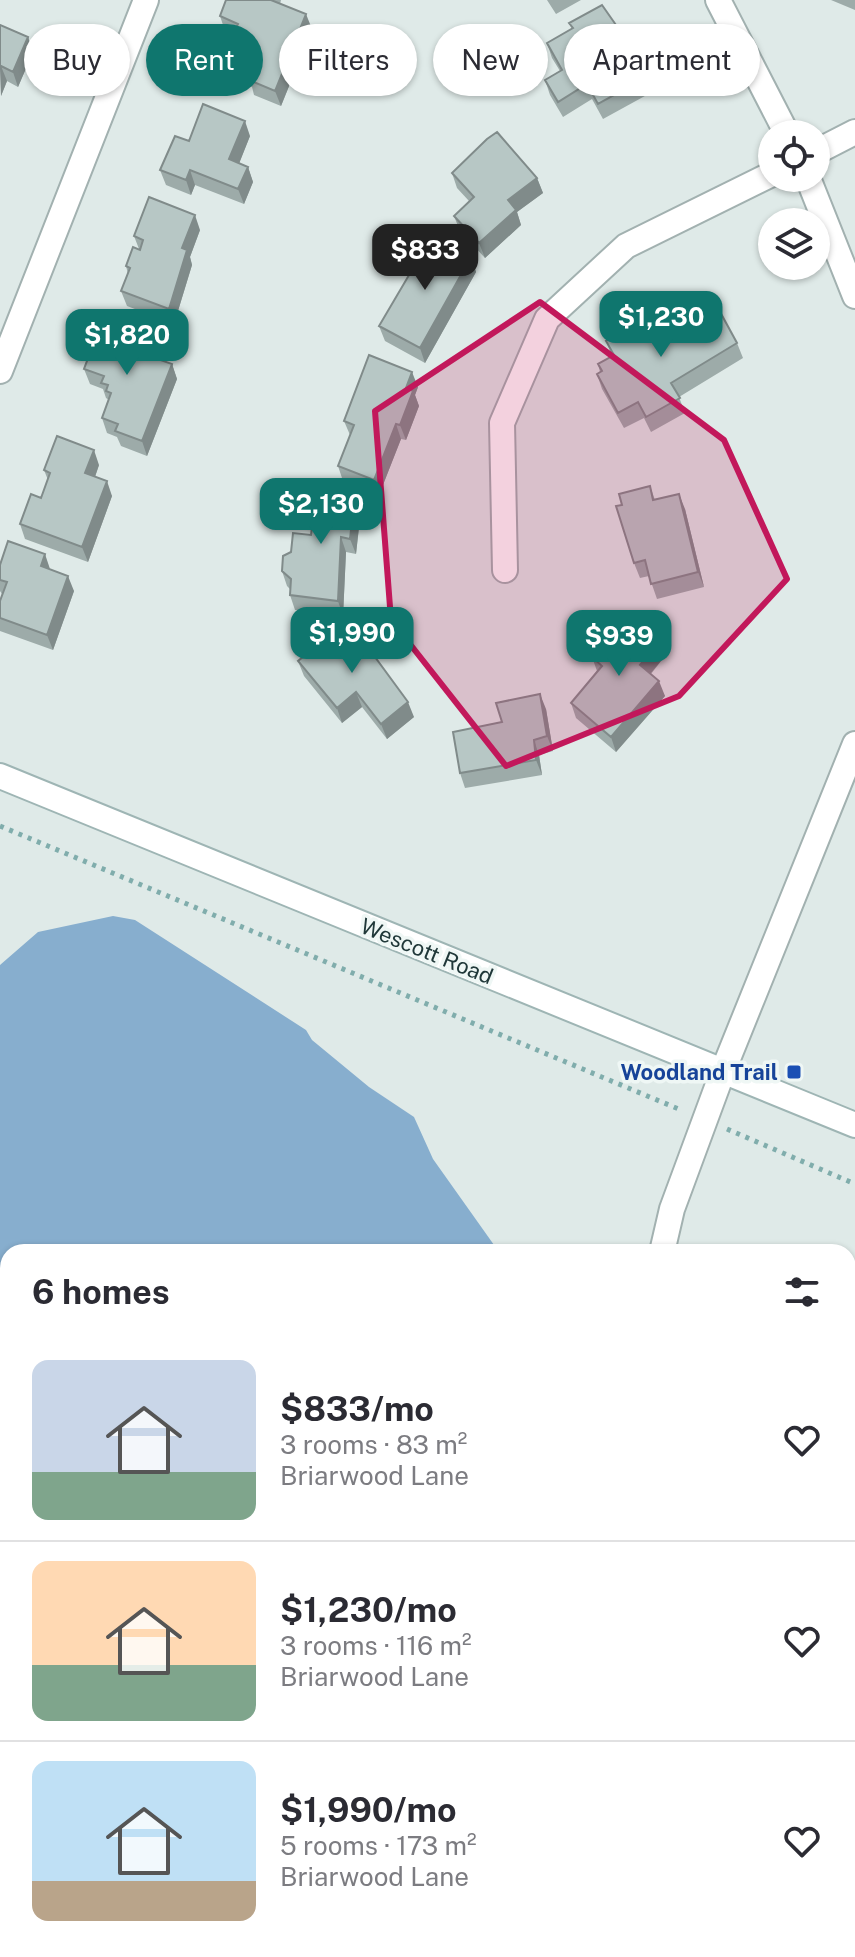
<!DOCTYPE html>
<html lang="en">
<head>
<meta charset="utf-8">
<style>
  :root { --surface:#fff; --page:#f2f2f3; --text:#2b2b33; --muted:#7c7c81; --line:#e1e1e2; --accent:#0f766e }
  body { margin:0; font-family:"Public Sans",sans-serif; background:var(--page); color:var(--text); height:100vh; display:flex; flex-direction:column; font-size:30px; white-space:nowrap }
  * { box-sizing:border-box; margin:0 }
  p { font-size:26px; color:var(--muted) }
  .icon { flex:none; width:44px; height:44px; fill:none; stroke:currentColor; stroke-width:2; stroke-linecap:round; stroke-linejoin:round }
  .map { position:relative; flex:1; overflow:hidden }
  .side { position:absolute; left:0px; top:1244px; width:856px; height:714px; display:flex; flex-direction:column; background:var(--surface); border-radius:24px 24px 0 0; box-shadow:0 2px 6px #0004 }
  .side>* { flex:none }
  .banner { position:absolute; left:24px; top:24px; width:808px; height:72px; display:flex; gap:16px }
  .buttons { position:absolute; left:758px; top:120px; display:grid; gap:16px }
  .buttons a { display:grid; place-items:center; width:72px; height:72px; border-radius:50%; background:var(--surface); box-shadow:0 2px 6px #0004; font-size:40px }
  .price { position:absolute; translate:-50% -68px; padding:0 18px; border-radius:16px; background:var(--accent); color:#fff; font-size:26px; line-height:52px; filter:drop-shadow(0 2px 4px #0008) }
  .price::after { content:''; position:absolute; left:50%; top:48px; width:24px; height:18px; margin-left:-12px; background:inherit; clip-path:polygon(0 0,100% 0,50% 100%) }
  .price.active { background:#222; color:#fff }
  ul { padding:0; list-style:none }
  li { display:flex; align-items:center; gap:24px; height:200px; padding:0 32px }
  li+li { border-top:2px solid var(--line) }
  li span { display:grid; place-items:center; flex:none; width:224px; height:160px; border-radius:16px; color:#555 }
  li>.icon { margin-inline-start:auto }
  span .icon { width:96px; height:96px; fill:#fffc; stroke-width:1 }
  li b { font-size:34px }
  h2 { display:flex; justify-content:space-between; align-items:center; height:96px; padding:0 32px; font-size:34px }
  .pill { padding:0 28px; border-radius:36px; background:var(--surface); box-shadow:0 2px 6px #0004; font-size:28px; line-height:72px }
  .pill.active { background:var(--accent); color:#fff }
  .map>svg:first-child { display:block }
  .water { fill:#87aece }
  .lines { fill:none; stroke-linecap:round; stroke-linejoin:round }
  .street-casing { stroke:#a2b1b0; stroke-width:28 }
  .secondary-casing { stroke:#9eb5b4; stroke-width:28 }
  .path { stroke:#80adac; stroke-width:5; stroke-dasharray:4 6; stroke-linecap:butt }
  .street { stroke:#fff; stroke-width:24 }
  .secondary { stroke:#fff; stroke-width:24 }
  .wall { fill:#9daba9 }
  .shaded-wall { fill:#808b8a }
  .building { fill:#b7c7c5; stroke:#808b8a; stroke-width:2 }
  .marked { fill:#c2185b; fill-opacity:0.2; stroke:#c2185b; stroke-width:6; stroke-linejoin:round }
  .transit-dot { fill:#1a4fb4; stroke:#eff7f5; stroke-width:3 }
  .labels { text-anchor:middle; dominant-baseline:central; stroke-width:7; stroke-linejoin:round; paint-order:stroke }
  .street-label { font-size:22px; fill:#203839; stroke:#eff7f5 }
  .transit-label { font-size:22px; font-weight:bold; fill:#164399; stroke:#eff7f5; text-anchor:end }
</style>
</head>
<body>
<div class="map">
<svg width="855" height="1957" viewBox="0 0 855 1957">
  <rect width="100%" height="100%" fill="#dfeae8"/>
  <!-- water -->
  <path class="water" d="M113,916L135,920L306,1030L312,1040L369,1087L414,1117L433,1159L499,1252H8V1709L0,1712V965L38,932Z"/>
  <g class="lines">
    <defs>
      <path id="street" d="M718,0L787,134
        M816,152L855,132
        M808,178L855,296
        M0,371L146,0
        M505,570L502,423L547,319L626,246L772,174
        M662,1252L672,1209L723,1071L855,744
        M848,1514L855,1516
        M0,1732H8
        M743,1950L746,1957"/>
      <path id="secondary" d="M0,776L855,1125"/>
    </defs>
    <!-- street casing -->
    <use href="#street" class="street-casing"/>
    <!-- secondary casing -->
    <use href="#secondary" class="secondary-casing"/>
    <!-- path -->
    <path class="path" d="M0,826L681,1110
      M727,1129L855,1184"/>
    <!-- street -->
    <use href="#street" class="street"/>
    <!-- secondary -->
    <use href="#secondary" class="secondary"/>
  </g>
  <!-- wall -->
  <path class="wall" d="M226,0H281L280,4L312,29L281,106L254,95L252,87L240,83L235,68L242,49L240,47L236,36L225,31L220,16Z
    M547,0H581L556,14Z
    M831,0H855V10Z
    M569,23L630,45L634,56L649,76L654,91L603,119L592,99L563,117L550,95L545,80L560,71L552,58L547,43L572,29Z
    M0,25L28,37L33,52L18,87L7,81L1,96Z
    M250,136L239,163L248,167L253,182L244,204L195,185L191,195L166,185L160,170L189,141Z
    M452,173L537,178L543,193L517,212L521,225L485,258L460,231L454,216L469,201L457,188Z
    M200,230L190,257L192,265L174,324L127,306L121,291L128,274L126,266L139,249L134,236Z
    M471,257L476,272L425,363L385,341L379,326Z
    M714,313L737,343L743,358L679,397L685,413L651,432L644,418L624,428L602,389L597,374L600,372L598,364L612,356L606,341L648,337Z
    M143,330L148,345L145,354L172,364L177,379L147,456L121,446L117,437L107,433L102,418L109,400L106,398L103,389L90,384L84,369Z
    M418,387L415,395L419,406L406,440L401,439L379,495L343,481L338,466L350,435L344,421Z
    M99,465L95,477L112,496L88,562L25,539L20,524L41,498L48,480L44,470Z
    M650,486L655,500L685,509L704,587L657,599L649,576L640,578L634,563L622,505Z
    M351,487L356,502V507L360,518L356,554L346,552L343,616L295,610L290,595V589L287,586L282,571L291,552L311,535Z
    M0,565L50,569L74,591L53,650L0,631V601L2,594L0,591Z
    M660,641L665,656L651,674L665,696L616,752L576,718L571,703L597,671L592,657Z
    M298,661L414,717L387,739L362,707L342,723L304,676Z
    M546,709L553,751L539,755L542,775L465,788L460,773L502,722Z
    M848,1588L855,1589V1672L848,1671Z
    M855,1805V1939L848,1941V1807Z"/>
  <!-- shaded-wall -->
  <path class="shaded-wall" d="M306,14L312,29L281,106L275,91Z
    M28,37L33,52L18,87L13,72Z
    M630,45L636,60L627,66L622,51Z
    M1,66L7,81L1,96L0,69Z
    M245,121L250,136L235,174L229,159Z
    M248,167L253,182L244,204L238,189Z
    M190,170L195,185L191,195L186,180Z
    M537,178L543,193L517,212L521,225L485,258L479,243L508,200Z
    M195,215L200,230L190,257L192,265L174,324L169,309L182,248Z
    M471,257L476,272L425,363L420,348Z
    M143,330L148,345L141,366L135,351Z
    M172,364L177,379L147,456L142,441Z
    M412,372L418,387L415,395L419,406L406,440L400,425L406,388Z
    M396,424L401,439L379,495L374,480Z
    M94,450L99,465L91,488L85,473Z
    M107,481L112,496L88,562L82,547Z
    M351,487L356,502V507L360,518L356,554L350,539L349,502Z
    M679,494L685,509L704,587L698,572Z
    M341,537L346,552L343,616L338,601Z
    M45,554L50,569L41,566Z
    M68,576L74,591L53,650L47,635Z
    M660,641L665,656L645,680L640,665Z
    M659,681L665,696L616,752L611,737Z
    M356,692L362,707L342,723L337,708Z
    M540,694L546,709L553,751L547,736Z
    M408,702L414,717L387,739L381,724Z
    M534,740L539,755L542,775L536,760Z
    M852,1353L855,1360V1384L848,1422V1377Z
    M852,1641L855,1649V1672L849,1657Z
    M196,1950H202L200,1957H194Z"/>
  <!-- building -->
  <path class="building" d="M226,0H271L306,14L275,91L249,80L251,74L235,68L245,44L240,42L243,35L234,32L238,24L220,16Z
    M602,5L630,45L622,51L627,60L635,55L649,76L598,104L587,84L558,102L545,80L562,70L547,43L573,28L569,23Z
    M0,25L28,37L13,72L1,66L0,69Z
    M203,104L245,121L229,159L248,167L238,189L190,170L186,180L160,170L175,136L189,141Z
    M497,132L537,178L508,200L516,210L479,243L454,216L474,197L452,173L487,139Z
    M149,197L195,215L182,248L187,250L169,309L121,291L130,268L126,266L133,247L140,250L143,240L134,236Z
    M432,236L471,257L420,348L379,326Z
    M709,303L714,313L719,310L737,343L671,383L680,398L646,417L638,402L618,413L597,374L602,371L598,364L614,355L606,341L640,322L648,337Z
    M104,316L143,330L135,351L172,364L142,441L115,431L118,424L102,418L111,393L106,391L108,385L101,383L104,376L84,369Z
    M369,355L412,372L406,388L413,391L400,425L396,424L374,480L338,466L354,425L344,421Z
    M57,436L94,450L85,473L107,481L82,547L20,524L31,494L41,498L50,473L44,470Z
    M317,482L351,487L349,502L354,503L350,539L341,537L338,601L290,595L291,579L282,571L283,556L291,552L293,533L311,535Z
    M650,486L653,500L679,494L698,572L651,584L645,560L634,563L616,506L622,505L619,494Z
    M8,541L45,554L41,566L68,576L47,635L0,618V601L7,582L0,580V565Z
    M632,617L660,641L640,665L659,681L611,737L571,703L602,666L592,657Z
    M342,626L367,657L372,653L408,702L381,724L356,692L337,708L298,661Z
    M540,694L547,736L534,740L536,760L460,773L453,732L502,722L496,703Z
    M848,1352L852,1353L848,1377Z
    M848,1588L855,1589V1641H852L849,1657H848Z
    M855,1805V1923L848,1925V1807Z
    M88,1950H196L194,1957H92V1956L87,1954Z
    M400,1950H458L461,1957H404Z"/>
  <!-- marked area -->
  <path class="marked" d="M540,302L724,440L787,579L679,696L506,766L391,620L375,411Z"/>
  <!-- markers -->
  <rect class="transit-dot" x="786" y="1064" width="16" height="16" rx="4"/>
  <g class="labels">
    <!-- street labels -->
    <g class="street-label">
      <text transform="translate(427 951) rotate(22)">Wescott Road</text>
    </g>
    <!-- transit labels -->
    <g class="transit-label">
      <text x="778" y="1072">Woodland Trail</text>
    </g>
  </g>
</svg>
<div class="buttons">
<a><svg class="icon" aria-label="locate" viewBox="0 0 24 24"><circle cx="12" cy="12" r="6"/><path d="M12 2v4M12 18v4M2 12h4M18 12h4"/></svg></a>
<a><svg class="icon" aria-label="layers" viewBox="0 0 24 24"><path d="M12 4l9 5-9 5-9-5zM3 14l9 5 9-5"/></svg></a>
</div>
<b class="price active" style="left:425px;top:292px">$833</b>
<b class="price" style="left:661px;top:359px">$1,230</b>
<b class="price" style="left:127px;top:377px">$1,820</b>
<b class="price" style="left:321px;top:546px">$2,130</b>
<b class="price" style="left:352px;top:675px">$1,990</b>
<b class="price" style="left:619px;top:678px">$939</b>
<div class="banner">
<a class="pill">Buy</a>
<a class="pill active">Rent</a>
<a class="pill">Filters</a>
<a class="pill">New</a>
<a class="pill">Apartment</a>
</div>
<section class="side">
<h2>6 homes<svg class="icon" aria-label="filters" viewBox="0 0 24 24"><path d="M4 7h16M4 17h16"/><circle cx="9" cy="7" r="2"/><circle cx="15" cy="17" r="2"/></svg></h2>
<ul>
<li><span style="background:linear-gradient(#c9d6e8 70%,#7fa58c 0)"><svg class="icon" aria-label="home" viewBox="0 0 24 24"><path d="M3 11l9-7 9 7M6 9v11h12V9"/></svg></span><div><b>$833/mo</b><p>3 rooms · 83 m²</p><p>Briarwood Lane</p></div><svg class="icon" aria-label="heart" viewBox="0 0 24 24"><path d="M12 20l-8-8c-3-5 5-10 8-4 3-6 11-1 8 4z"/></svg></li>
<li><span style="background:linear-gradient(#ffd9b3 65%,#7fa58c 0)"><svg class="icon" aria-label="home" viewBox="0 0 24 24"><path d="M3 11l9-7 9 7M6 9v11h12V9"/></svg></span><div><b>$1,230/mo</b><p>3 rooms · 116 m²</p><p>Briarwood Lane</p></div><svg class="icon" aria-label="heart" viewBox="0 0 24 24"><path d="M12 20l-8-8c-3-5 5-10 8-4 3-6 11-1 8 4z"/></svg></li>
<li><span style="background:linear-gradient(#bfe0f5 75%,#b9a48a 0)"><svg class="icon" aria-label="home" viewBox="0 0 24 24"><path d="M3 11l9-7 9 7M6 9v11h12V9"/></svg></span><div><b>$1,990/mo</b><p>5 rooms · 173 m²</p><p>Briarwood Lane</p></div><svg class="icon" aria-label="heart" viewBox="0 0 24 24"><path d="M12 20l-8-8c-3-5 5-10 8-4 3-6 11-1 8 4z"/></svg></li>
</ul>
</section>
</div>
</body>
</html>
